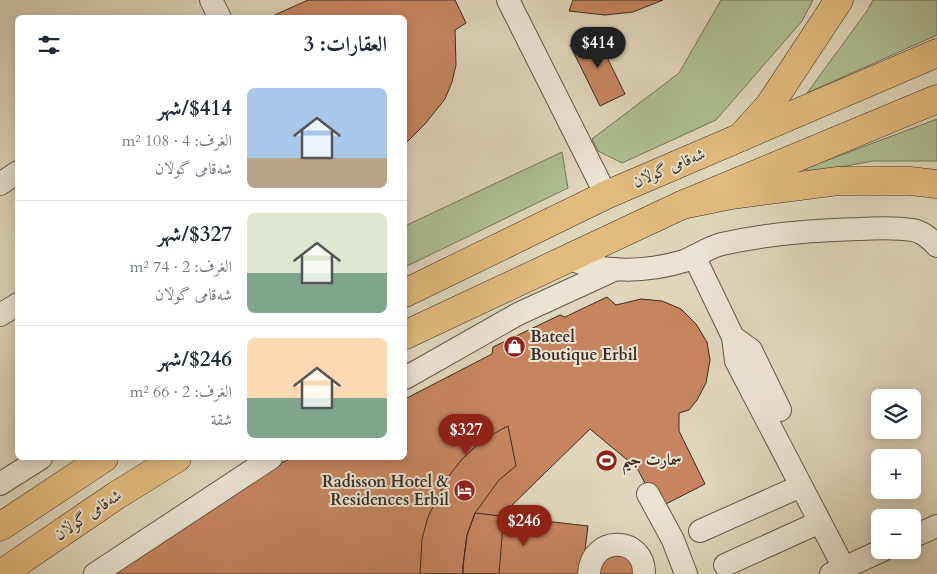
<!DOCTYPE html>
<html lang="ar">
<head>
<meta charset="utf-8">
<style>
  :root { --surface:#fff; --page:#f2f2f3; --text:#1f2937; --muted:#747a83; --line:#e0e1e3; --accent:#8f2418 }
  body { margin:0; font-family:Cardo,Amiri,serif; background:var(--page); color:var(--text); direction:rtl; height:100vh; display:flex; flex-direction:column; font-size:19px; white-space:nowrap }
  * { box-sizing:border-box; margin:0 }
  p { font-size:16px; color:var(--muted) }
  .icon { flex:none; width:28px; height:28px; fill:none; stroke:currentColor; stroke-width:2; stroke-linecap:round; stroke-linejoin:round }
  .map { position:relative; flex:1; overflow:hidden; direction:ltr }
  .details { position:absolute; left:15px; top:15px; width:392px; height:445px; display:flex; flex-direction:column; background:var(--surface); border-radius:8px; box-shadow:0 2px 12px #0003; direction:rtl }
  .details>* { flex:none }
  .fabs { position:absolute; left:871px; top:389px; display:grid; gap:10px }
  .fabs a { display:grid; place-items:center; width:50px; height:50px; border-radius:8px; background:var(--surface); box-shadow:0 2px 12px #0003; font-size:25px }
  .price { position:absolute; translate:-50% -42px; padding:0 11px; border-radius:18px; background:var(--accent); color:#fff; font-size:16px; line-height:32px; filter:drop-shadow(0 1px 2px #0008) }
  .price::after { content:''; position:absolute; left:50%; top:30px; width:15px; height:11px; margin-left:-8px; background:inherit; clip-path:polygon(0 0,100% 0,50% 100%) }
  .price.on { background:#222; color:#fff }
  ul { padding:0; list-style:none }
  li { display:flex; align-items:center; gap:15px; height:125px; padding:0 20px }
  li+li { border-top:1px solid var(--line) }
  li span { display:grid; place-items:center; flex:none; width:140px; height:100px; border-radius:8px; color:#555 }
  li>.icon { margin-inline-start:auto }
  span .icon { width:60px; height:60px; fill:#fffc; stroke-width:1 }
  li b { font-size:21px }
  h2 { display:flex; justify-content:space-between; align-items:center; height:60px; padding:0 20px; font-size:21px }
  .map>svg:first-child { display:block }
  .green { fill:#aebf93; stroke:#75755b }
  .building { fill:#c6855f; stroke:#3c2b23 }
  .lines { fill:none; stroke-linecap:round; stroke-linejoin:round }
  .minor-casing { stroke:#655649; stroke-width:24 }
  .major-casing { stroke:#3c2b23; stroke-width:29 }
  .highway-casing { stroke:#3c2b23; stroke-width:29 }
  .minor { stroke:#ebe4d3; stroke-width:22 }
  .major { stroke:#e0bb7e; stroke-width:28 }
  .highway { stroke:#e0bb7e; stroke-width:28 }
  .labels { text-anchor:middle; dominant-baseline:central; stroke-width:4; stroke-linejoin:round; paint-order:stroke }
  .street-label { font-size:16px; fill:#3c2b23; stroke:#ebe4d3 }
  .poi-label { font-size:16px; font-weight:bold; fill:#3c2b23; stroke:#ebe4d3; text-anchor:start }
</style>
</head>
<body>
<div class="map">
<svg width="937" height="574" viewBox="0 0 937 574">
  <rect width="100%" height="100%" fill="#e0d6bb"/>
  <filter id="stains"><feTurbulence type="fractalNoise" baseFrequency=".004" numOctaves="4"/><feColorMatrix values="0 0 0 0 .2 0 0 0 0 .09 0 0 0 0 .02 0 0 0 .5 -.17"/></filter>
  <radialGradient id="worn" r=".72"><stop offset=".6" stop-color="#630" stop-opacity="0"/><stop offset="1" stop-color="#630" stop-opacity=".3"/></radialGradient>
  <!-- green -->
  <path class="green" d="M721,0H813L802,21L716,120L622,163L598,151L592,139L679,73Z
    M873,0H937V35L807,93L867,11Z
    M937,119V161H873L813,172L804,169Z
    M562,152L568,188L405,267V226Z"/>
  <!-- building -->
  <path class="building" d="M308,0H455L466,23L455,30L456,65L452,82L445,99L425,124L405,144V18H268Z
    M573,0H663L633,12L605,15L569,11Z
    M595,33L625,94L600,106L570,45Z
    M607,297L616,305L641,299L662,301L681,309L696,324L707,342L710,360L706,383L697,400L689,410L679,413V431L705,484L658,508L637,468L590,429L504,513L499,574H107L277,465L292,458H405V399L492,354L493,347L560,315L565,317Z
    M508,426L516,466L499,480L475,513L467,535L463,566V574H420L422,539L428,517L446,480L462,459L484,439Z
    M475,513L588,526L582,574H463V566L467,535Z
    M604,554L627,557L636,574H582Z"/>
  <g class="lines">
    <defs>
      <path id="minor" d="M211,0L220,18
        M508,0L606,195
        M0,184L18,172
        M694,256L733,337L736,361L844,568
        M568,258C603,274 648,272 684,261C697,256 709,247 722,244C767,234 813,230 859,229C876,228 895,227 912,230C921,231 931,239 937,246
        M0,315L18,304
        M733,337L751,350L780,410
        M405,378L518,314L616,269
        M0,484L41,458
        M648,494L673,540L686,574
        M700,531L801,486
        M912,537L937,526
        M725,565L820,522
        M95,574L271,458
        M589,574C591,534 645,536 644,574
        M831,574L883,550"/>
      <path id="major" d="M405,293L606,195L937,53
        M405,335L682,205L937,99
        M0,527L104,458
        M1,574L117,495L177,458"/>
      <path id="highway" d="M741,137L769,106L839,0
        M682,205L731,195L838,181H910L937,184"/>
    </defs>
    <!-- minor casing -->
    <use href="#minor" class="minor-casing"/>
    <!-- major casing -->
    <use href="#major" class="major-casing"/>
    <!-- highway casing -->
    <use href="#highway" class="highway-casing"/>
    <!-- minor -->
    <use href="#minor" class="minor"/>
    <!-- major -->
    <use href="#major" class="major"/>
    <!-- highway -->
    <use href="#highway" class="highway"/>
  </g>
  <!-- icons -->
  <defs>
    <symbol id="shop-disc" viewBox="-11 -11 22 22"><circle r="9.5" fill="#8f2418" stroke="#ebe4d3"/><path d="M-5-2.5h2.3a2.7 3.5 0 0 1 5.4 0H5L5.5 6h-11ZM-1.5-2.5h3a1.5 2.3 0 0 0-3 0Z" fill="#fff"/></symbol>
    <symbol id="stadium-disc" viewBox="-11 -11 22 22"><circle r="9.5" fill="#8f2418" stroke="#ebe4d3"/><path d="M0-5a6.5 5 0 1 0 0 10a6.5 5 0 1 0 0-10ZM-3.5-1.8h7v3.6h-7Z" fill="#fff"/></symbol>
    <symbol id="hotel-disc" viewBox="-11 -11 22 22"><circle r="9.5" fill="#8f2418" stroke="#ebe4d3"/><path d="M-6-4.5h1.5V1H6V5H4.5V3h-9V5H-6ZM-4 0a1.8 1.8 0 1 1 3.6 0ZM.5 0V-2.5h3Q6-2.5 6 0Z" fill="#fff"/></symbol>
  </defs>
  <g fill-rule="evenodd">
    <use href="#shop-disc" x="502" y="334" width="25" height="25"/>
    <use href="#stadium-disc" x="594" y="448" width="25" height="25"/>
    <use href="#hotel-disc" x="452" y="478" width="25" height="25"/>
  </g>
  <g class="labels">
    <!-- street labels -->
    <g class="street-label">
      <text transform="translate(669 168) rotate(-23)">شەقامی گوڵان</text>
      <text transform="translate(88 515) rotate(-34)">شەقامی گوڵان</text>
    </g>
    <!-- poi labels -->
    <g class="poi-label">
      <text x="530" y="337">Bateel<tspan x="530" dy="18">Boutique Erbil</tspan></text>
      <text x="622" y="460">سمارت جیم</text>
      <text x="449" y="482" text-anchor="end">Radisson Hotel &amp;<tspan x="449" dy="18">Residences Erbil</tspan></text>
    </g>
  </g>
  <rect width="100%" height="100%" filter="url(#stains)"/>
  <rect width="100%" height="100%" fill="url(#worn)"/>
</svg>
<div class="fabs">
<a><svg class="icon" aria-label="layers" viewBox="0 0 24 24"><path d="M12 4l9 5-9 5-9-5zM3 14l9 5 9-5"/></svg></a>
<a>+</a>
<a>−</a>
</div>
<b class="price on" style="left:598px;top:69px">$414</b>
<b class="price" style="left:466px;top:456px">$327</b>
<b class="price" style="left:524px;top:547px">$246</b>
<section class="details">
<h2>العقارات: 3<svg class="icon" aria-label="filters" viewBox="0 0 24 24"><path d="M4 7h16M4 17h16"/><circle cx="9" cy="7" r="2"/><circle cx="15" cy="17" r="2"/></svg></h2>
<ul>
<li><span style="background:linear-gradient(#a9c7e8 70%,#b9a48a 0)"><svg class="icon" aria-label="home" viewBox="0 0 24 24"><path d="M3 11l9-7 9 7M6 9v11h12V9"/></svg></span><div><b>$414/شهر</b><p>الغرف: 4 · 108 m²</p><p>شەقامی گوڵان</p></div></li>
<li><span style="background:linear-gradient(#dfe7d0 60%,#7fa58c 0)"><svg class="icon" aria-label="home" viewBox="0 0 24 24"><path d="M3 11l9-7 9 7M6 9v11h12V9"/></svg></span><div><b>$327/شهر</b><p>الغرف: 2 · 74 m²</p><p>شەقامی گوڵان</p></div></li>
<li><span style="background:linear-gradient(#ffd9b3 60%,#7fa58c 0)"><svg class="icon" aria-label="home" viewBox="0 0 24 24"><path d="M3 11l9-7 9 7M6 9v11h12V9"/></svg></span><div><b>$246/شهر</b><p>الغرف: 2 · 66 m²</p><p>شقة</p></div></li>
</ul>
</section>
</div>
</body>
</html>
